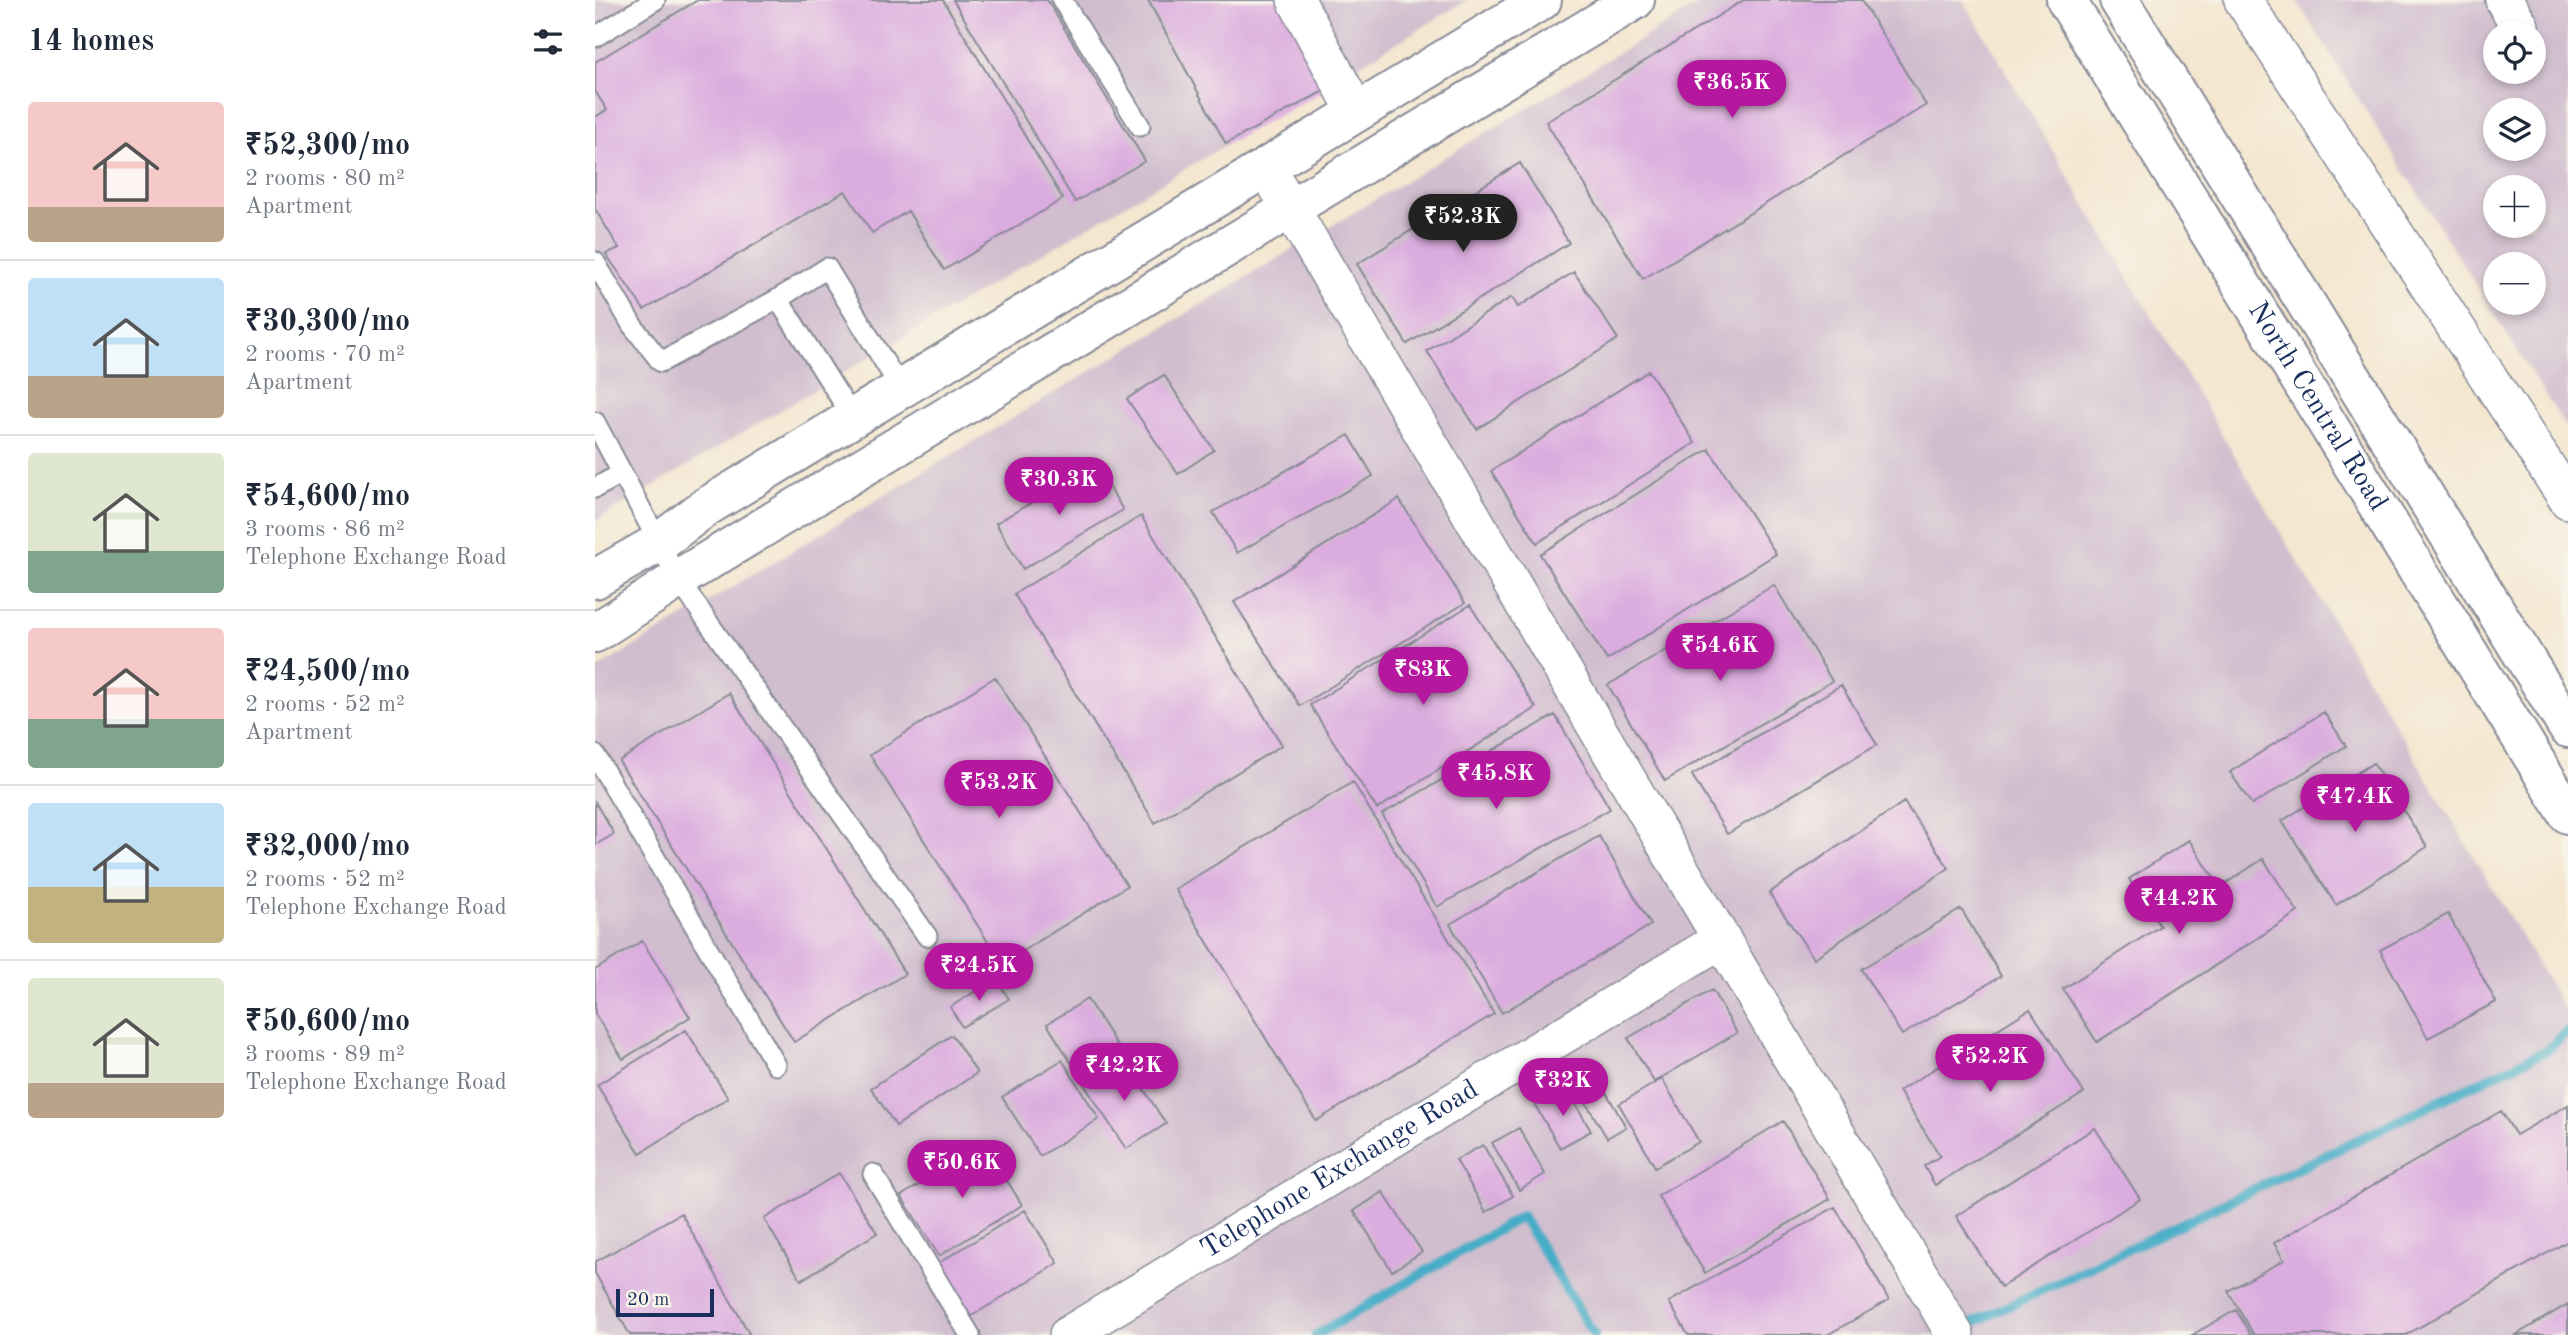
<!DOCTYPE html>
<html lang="en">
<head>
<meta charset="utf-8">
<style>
  :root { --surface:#fff; --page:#f6f6f7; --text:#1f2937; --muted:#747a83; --line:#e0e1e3; --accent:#b5179e }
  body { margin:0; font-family:"Old Standard TT",serif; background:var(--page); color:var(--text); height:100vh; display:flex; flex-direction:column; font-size:26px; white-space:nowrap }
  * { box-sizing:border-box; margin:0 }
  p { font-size:23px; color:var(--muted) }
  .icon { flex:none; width:38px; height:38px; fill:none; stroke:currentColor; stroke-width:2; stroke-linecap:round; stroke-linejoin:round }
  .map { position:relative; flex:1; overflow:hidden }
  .panel { display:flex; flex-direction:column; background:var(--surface); width:595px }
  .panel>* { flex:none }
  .tools { position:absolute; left:1888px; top:21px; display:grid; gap:14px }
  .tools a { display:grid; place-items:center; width:63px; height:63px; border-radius:50%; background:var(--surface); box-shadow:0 4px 10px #0003; font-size:35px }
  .scale { position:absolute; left:21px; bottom:18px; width:98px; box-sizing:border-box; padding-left:7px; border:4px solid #1b2f5e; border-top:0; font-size:19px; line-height:24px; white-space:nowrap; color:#1b2f5e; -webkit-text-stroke:5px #f7f3e8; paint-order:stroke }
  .price { position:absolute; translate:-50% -60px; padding:0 16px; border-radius:24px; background:var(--accent); color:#fff; font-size:23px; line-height:46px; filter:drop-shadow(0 2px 4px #0008) }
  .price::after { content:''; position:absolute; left:50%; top:42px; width:21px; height:16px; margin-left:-10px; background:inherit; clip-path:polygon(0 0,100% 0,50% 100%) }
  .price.on { background:#222; color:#fff }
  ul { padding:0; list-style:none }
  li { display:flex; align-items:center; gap:21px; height:175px; padding:0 28px }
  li+li { border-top:2px solid var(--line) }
  li span { display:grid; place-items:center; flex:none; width:196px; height:140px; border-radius:7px; color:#555 }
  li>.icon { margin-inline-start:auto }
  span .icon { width:84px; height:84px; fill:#fffc; stroke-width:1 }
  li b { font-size:30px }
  h2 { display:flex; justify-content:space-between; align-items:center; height:84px; padding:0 28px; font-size:30px }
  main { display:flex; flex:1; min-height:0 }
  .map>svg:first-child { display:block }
  .industrial { fill:#d0bdce; fill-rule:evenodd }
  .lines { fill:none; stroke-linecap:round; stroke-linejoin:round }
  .stream { stroke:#47adc7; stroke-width:10 }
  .building { fill:#dbacdf }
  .service-casing { stroke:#888a96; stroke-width:23 }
  .minor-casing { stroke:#888a96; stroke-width:40 }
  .tertiary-casing { stroke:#888a96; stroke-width:42 }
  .secondary-casing { stroke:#888a96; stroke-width:42 }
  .service { stroke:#fff; stroke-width:19 }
  .minor { stroke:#fff; stroke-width:37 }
  .tertiary { stroke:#fff; stroke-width:38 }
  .secondary { stroke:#fff; stroke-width:38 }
  .labels { text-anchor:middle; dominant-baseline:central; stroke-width:5; stroke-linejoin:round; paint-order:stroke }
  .street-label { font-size:28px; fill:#1b2f5e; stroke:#f7f3e8 }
</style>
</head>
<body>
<main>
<section class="panel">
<h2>14 homes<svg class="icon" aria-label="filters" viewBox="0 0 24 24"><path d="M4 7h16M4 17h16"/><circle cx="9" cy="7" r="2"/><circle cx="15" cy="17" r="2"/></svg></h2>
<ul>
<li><span style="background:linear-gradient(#f6c9c9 75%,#b9a48a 0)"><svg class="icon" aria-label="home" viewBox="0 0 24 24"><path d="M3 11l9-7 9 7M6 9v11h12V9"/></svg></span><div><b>₹52,300/mo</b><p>2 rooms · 80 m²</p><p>Apartment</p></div></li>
<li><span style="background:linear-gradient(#bfe0f5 70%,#b9a48a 0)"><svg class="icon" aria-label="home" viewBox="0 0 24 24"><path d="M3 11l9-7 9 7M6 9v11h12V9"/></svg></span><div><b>₹30,300/mo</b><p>2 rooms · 70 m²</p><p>Apartment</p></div></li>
<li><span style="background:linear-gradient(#dfe7d0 70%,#7fa58c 0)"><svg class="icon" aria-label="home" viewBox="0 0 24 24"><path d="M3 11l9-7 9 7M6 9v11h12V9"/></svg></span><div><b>₹54,600/mo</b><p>3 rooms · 86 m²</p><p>Telephone Exchange Road</p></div></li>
<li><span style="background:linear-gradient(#f6c9c9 65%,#7fa58c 0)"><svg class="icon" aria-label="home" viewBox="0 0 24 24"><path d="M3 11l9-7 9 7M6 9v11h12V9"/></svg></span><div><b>₹24,500/mo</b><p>2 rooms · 52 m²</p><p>Apartment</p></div></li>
<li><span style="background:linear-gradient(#bfe0f5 60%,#c2b280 0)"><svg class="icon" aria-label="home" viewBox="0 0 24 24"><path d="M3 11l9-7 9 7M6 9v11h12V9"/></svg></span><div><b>₹32,000/mo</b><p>2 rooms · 52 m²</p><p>Telephone Exchange Road</p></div></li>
<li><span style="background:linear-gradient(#dfe7d0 75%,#b9a48a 0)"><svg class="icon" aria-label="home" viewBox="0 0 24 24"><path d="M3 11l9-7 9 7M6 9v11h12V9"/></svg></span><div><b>₹50,600/mo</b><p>3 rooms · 89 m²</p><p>Telephone Exchange Road</p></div></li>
</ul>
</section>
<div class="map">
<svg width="1973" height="1335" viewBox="0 0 1973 1335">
  <rect width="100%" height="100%" fill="#f7f3e8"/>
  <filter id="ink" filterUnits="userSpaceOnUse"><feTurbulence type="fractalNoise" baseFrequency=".0143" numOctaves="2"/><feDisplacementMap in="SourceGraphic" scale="14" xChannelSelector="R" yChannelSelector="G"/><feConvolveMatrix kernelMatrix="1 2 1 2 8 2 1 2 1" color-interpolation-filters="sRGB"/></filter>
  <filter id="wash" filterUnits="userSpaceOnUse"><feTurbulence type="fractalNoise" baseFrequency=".00686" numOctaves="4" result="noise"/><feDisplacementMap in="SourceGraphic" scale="28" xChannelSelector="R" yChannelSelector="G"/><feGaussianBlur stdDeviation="1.57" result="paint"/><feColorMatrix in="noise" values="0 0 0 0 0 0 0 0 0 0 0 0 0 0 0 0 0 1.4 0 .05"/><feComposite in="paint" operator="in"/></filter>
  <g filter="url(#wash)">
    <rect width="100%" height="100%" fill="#f4e6cf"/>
    <!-- industrial -->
    <path class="industrial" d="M0,0H873L0,521Z
      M1111,0H1368L1973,1015V1335H0V670Z
      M1701,0H1973V431ZM1900,33H1939V72H1900ZM1900,110H1939V149H1900ZM1900,187H1939V226H1900ZM1900,264H1939V303H1900Z"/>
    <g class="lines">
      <!-- stream -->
      <path class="stream" d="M1365,1329L1952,1050L1973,1031
        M721,1335L927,1216L999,1335"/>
    </g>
    <g id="blocks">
      <!-- building -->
      <path class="building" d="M103,0H348L468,199L349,270L313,211L277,233L250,191L49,310L11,254L24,248L0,209V117L12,110L0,91V62Z
        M358,0H452L550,161L480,202Z
        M553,0H692L738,86L631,144Z
        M1149,0H1266L1331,105L1048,279L951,122Z
        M925,163L974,243L812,344L762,264Z
        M979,272L1023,339L882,429L832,351L917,297L923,307Z
        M1054,371L1100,443L942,543L896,471Z
        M569,375L619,450L583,474L532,399Z
        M754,435L778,476L642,553L618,512Z
        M1114,449L1181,554L1012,660L945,554Z
        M501,465L528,510L428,569L401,523Z
        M804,499L870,603L705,706L639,602Z
        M546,516L687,745L560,823L419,594Z
        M1179,585L1237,681L1070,781L1013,685Z
        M875,605L941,708L782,809L715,705Z
        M400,677L532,886L407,964L275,755Z
        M1246,685L1282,745L1132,834L1097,775Z
        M134,693L310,974L199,1042L24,761Z
        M1729,712L1751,746L1657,805L1635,772Z
        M960,715L1015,809L842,907L787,814Z
        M1778,763L1832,847L1741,905L1687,821Z
        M758,782L899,1014L721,1121L580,889Z
        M0,802L19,834L0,845Z
        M1309,802L1354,868L1219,958L1174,893Z
        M1004,836L1056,925L907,1013L855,924Z
        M1594,840L1625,887L1668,859L1703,912L1502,1042L1468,989L1565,926L1534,879Z
        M1366,909L1406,976L1307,1035L1266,969Z
        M1853,914L1901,1002L1833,1038L1785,950Z
        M47,941L95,1017L28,1059L0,1014V970Z
        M401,979L414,999L367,1027L355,1007Z
        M1117,990L1142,1033L1059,1082L1033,1038Z
        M492,999L527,1053L486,1078L452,1024Z
        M1435,1009L1489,1093L1340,1185L1329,1166L1345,1156L1304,1091Z
        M91,1030L133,1098L45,1153L2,1085Z
        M357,1035L382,1073L301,1126L276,1088Z
        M528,1057L571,1124L531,1149L488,1083Z
        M467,1060L504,1119L445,1156L407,1097Z
        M1067,1079L1104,1142L1060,1167L1024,1104Z
        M971,1087L996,1131L965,1148L940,1105Z
        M1008,1087L1031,1127L1012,1138L988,1098Z
        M1973,1105V1241L1811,1335H1659L1633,1291L1689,1260L1679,1243L1906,1111L1921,1135Z
        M1188,1121L1235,1199L1110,1273L1063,1196Z
        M924,1128L950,1174L924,1190L897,1143Z
        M1500,1128L1545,1199L1406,1287L1361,1216Z
        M390,1145L427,1205L344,1256L306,1196Z
        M888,1145L918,1196L891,1212L861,1160Z
        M244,1173L282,1233L206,1280L169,1219Z
        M788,1192L827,1252L797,1271L759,1211Z
        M1240,1207L1294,1300L1232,1335H1093L1074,1302Z
        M430,1210L463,1263L375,1317L342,1264Z
        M86,1213L155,1335H35L0,1273V1262Z
        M1973,1304V1335H1921Z
        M1641,1310L1656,1335H1597Z"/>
    </g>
  </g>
  <g filter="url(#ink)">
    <use href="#blocks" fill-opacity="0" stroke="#888a96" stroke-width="2"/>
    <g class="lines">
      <defs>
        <path id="service" d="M467,0L545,126
          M0,37L60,0
          M0,262L37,325L66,362L183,299L232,268L306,389
          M183,299L258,418
          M0,422L83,579L332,936
          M0,488L26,474
          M0,755L181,1065
          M278,1174L375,1335"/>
        <g id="minor">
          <path d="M701,0L761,112"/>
          <path d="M1648,0L1973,500"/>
          <path d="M1909,0L1925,26"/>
          <path d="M671,167L1360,1335"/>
          <path id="s1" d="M473,1335L1127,939"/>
        </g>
        <path id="tertiary" d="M0,579L63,543L111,507L947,0
          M0,633L83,579L1040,0"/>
        <g id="secondary">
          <path id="s2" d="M1471,0L1973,814"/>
          <path d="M1524,0L1973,728"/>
        </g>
      </defs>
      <!-- service casing -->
      <use href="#service" class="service-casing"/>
      <!-- minor casing -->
      <use href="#minor" class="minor-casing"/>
      <!-- tertiary casing -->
      <use href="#tertiary" class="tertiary-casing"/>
      <!-- secondary casing -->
      <use href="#secondary" class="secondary-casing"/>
      <!-- service -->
      <use href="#service" class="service"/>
      <!-- minor -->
      <use href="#minor" class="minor"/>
      <!-- tertiary -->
      <use href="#tertiary" class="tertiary"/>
      <!-- secondary -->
      <use href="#secondary" class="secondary"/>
    </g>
  </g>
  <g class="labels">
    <!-- street labels -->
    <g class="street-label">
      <text stroke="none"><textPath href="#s2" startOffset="478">North Central Road</textPath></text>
      <text stroke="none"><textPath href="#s1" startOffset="318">Telephone Exchange Road</textPath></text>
    </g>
  </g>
</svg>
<div class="tools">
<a><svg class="icon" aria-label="locate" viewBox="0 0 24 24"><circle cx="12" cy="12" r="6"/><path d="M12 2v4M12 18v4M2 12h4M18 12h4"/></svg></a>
<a><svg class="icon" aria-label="layers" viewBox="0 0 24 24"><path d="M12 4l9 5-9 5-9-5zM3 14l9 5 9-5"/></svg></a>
<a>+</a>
<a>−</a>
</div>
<div class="scale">20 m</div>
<b class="price" style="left:1137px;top:120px">₹36.5K</b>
<b class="price on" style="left:868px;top:254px">₹52.3K</b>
<b class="price" style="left:464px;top:517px">₹30.3K</b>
<b class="price" style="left:1125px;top:683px">₹54.6K</b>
<b class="price" style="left:828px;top:707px">₹83K</b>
<b class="price" style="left:901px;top:811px">₹45.8K</b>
<b class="price" style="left:404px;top:820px">₹53.2K</b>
<b class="price" style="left:1760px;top:834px">₹47.4K</b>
<b class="price" style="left:1584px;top:936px">₹44.2K</b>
<b class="price" style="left:384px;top:1003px">₹24.5K</b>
<b class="price" style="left:1395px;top:1094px">₹52.2K</b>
<b class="price" style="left:529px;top:1103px">₹42.2K</b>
<b class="price" style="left:968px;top:1118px">₹32K</b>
<b class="price" style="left:367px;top:1200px">₹50.6K</b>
</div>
</main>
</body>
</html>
